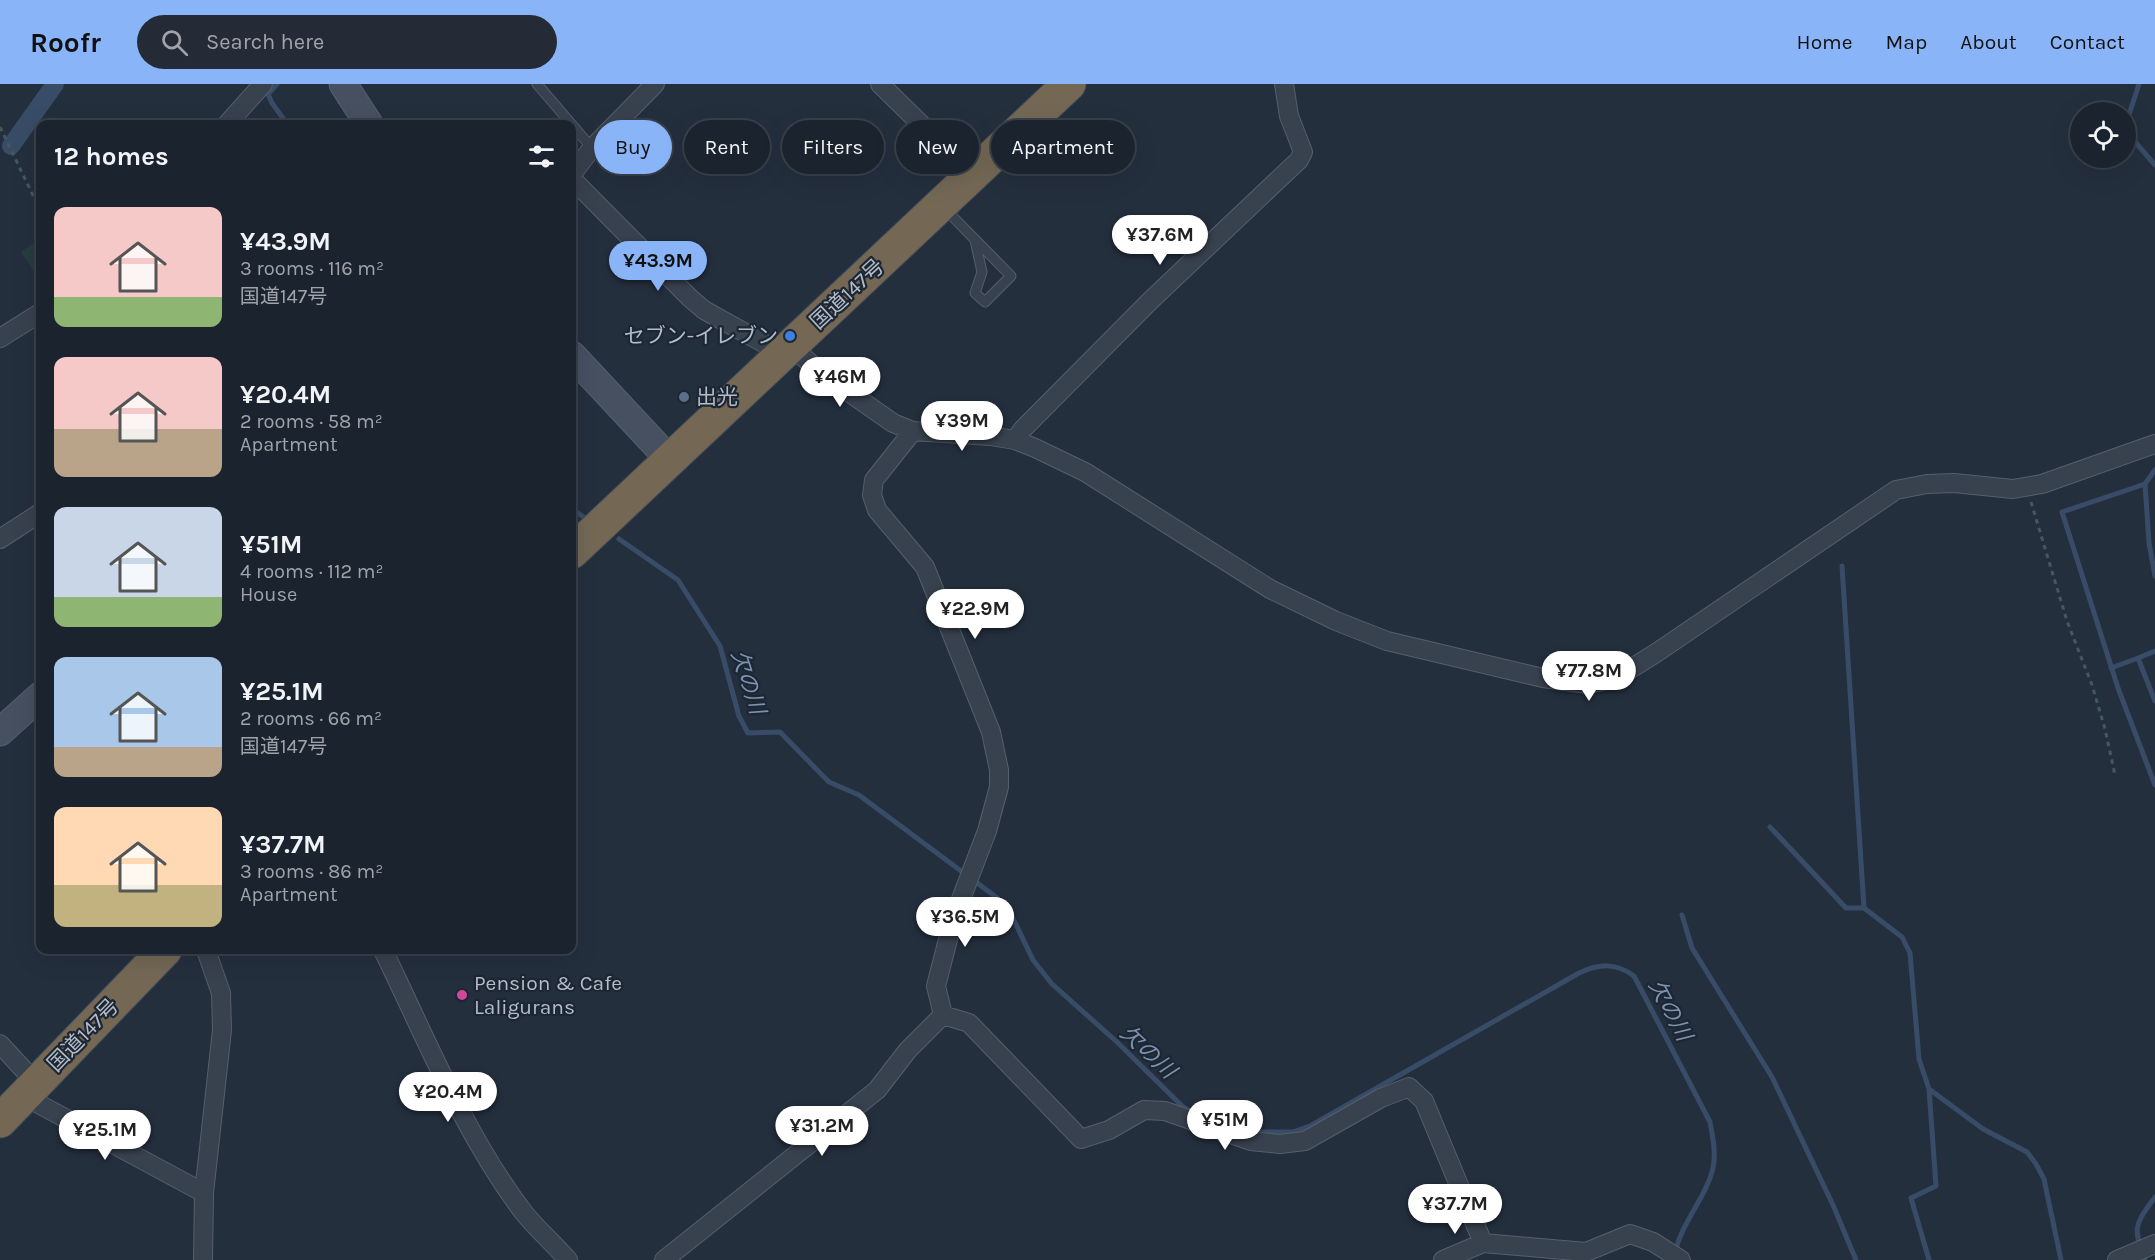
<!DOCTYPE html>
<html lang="en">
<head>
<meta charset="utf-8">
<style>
  :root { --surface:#1b232e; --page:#242b36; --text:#f1f3f6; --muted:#a0a4aa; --line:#39404a; --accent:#8ab4f8 }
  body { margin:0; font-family:Karla,"Noto Sans JP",sans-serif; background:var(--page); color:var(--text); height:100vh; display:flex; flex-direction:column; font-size:22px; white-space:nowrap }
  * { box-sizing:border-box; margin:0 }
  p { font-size:20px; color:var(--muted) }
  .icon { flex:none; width:33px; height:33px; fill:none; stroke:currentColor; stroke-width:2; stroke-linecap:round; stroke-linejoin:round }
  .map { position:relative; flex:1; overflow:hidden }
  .drawer { position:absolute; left:36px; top:36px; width:540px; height:834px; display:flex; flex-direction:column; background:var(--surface); border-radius:12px; box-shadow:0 6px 24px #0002,0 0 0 2px var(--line) }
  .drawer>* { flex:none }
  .banner { position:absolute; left:594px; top:36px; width:570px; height:54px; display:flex; gap:12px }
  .tools { position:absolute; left:2070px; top:18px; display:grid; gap:12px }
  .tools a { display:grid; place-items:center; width:66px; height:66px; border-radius:50%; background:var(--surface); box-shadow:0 6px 24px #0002,0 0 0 2px var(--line); font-size:30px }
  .price { position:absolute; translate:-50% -51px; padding:0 14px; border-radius:21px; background:#fff; color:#222; font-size:20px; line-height:39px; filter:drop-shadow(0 2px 3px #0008) }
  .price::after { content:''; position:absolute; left:50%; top:36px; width:18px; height:14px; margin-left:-9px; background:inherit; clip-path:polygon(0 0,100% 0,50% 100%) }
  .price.selected { background:var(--accent); color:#111 }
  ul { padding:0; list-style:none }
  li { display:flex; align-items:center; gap:18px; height:150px; padding:0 18px }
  li span { display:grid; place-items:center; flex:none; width:168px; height:120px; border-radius:12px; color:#555 }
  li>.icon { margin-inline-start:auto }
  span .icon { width:72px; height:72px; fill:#fffc; stroke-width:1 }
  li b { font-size:26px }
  h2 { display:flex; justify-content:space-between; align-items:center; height:72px; padding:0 18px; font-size:26px }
  .chip { padding:0 21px; border-radius:27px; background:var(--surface); box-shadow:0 6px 24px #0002,0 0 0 2px var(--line); font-size:21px; line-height:54px }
  .chip.selected { background:var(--accent); color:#111 }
  header { display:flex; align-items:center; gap:36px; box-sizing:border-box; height:84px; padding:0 30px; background:var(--accent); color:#111 }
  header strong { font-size:28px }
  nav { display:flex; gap:33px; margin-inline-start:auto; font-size:21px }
  .search { width:420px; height:54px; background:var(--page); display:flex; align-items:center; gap:15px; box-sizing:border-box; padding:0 21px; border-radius:33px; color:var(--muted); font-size:22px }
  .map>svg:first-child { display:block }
  .green { fill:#263c3f }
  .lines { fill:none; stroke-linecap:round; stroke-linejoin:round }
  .stream { stroke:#394c67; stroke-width:5 }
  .canal { stroke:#394c67; stroke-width:18 }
  .lane-casing { stroke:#565f6c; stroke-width:11 }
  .street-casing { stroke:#565f6c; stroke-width:20 }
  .secondary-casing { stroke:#565f6c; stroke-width:29 }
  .highway-casing { stroke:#434c59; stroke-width:35 }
  .path { stroke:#44595c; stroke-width:3; stroke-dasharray:4.5 4.5; stroke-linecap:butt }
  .lane { stroke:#38414e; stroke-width:9 }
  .street { stroke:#38414e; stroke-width:18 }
  .secondary { stroke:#465061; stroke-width:27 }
  .highway { stroke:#746855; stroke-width:33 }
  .shop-dot { fill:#3f7fe0; stroke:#1d2633; stroke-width:2 }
  .service-dot { fill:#5c6f8a; stroke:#1d2633; stroke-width:2 }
  .hotel-dot { fill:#d1479c; stroke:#1d2633; stroke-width:2 }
  .labels { text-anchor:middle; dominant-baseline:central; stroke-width:4.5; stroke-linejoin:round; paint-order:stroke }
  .street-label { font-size:21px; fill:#b4bcc9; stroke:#1d2633 }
  .poi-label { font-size:21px; fill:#b4bcc9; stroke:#1d2633; text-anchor:start }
  .water-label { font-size:22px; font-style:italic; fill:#7c92b1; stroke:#1d2633 }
</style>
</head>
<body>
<header>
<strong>Roofr</strong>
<div class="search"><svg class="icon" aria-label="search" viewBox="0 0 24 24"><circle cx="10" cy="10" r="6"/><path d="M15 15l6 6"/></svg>Search here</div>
<nav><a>Home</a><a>Map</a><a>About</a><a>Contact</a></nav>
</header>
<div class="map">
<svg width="2155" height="1176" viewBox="0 0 2155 1176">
  <rect width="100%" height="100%" fill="#242f3e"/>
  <!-- green -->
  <path class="green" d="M40,154V197L21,168Z"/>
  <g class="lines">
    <!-- stream -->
    <path class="stream" d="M277,0L268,10L272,19L287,40
      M2139,0L2126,40L2131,53L2155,81
      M2155,386L2145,400L2149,459L2155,492
      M2145,400L2062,428L2118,604L2155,701
      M572,425L588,436
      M619,455L678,496L720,562L739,632L748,649L780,648L829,698L859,711L996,813L1010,828L1033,876L1052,900L1117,958L1182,1022L1191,1028
      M1842,482L1864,824L1902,853L1910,869L1919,975L1929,1005L1936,1102L1911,1114L1929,1176
      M2155,567L2138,574L2155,617
      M2111,584L2138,574
      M1770,743L1846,824H1864
      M1682,831L1692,864L1772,993L1833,1121L1856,1176
      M1929,1005L1983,1045L2027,1068L2036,1080L2044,1095L2061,1176
      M1253,1048H1293L1310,1042L1579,889C1599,880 1615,878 1634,892L1710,1038C1713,1054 1716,1069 1713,1084C1706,1114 1682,1137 1675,1169
      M2145,1176C2132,1142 2135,1141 2155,1113"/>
    <!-- canal -->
    <path class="canal" d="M11,62L55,0"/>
    <defs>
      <path id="lane" d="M537,0L592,64
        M945,125L1011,192L985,218L975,209L982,188L975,156"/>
      <path id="street" d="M880,0L973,91
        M227,40L263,0
        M572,90L592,64L655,0
        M572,95L690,214L704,226L783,270
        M0,254L40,229
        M792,263L820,288L893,339L913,347L990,352L1015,356L1035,364L1085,388L1270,505L1336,537L1387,557L1543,594L1588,600L1616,594L1656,569L1896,406L1927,400L1954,399L2013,405L2042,400L2155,360
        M913,347L874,396L872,411L877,426L925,483L991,648L999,686V703L987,747L953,836L936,902L943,931
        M1015,356L1022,346L1150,217L1299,76L1303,68L1289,32L1284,0
        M0,455L40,429
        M383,866C426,954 464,1050 524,1129C537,1145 554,1160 568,1176
        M943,931L969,939L1081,1055L1109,1046L1144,1026L1165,1027L1251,1057L1280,1060L1305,1057L1381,1014L1409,1003L1424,1017L1483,1159
        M0,960L36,999
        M24,1012L204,1109
        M203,1176L204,1109L222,946L221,909L206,866
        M664,1176L877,1006L908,966L943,931
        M1443,1176L1483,1159L1586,1168L1630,1150L1653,1158L1681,1176
        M2117,1176L2155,1160"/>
      <path id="secondary" d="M343,0L369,40
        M572,271L670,376
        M0,648L40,612"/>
      <path id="highway" d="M572,468L1069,0
        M0,1037L165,866"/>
    </defs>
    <!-- lane casing -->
    <use href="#lane" class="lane-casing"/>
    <!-- street casing -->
    <use href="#street" class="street-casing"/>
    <!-- secondary casing -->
    <use href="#secondary" class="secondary-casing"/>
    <!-- highway casing -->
    <use href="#highway" class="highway-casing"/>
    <!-- path -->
    <path class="path" d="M0,43L40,126
      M2031,418L2067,537L2092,601L2105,645L2115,691"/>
    <!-- lane -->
    <use href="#lane" class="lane"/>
    <!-- street -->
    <use href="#street" class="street"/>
    <!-- secondary -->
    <use href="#secondary" class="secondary"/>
    <!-- highway -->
    <use href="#highway" class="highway"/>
  </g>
  <!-- markers -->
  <circle class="shop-dot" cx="790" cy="252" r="6"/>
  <circle class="service-dot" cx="684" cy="313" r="6"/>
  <circle class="hotel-dot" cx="462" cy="911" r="6"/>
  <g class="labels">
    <!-- street labels -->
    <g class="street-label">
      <text transform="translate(847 210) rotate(-43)">国道147号</text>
      <text transform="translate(83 951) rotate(-46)">国道147号</text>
    </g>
    <!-- poi labels -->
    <g class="poi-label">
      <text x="778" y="252" text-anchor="end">セブン-イレブン</text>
      <text x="696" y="313">出光</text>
      <text x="474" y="899">Pension &amp; Cafe<tspan x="474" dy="24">Laligurans</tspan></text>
    </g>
    <!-- water labels -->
    <g class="water-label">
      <text transform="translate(748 598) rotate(72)">欠の川</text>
      <text transform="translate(1670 926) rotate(62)">欠の川</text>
      <text transform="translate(1148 968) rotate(43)">欠の川</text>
    </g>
  </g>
</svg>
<div class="tools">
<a><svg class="icon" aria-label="locate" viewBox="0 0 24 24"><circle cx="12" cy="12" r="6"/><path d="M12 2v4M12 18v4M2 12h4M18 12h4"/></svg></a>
</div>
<b class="price" style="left:1160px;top:182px">¥37.6M</b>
<b class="price selected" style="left:658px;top:208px">¥43.9M</b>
<b class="price" style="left:840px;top:324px">¥46M</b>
<b class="price" style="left:962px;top:368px">¥39M</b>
<b class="price" style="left:975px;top:556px">¥22.9M</b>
<b class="price" style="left:1589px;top:618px">¥77.8M</b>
<b class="price" style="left:965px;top:864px">¥36.5M</b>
<b class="price" style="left:448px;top:1039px">¥20.4M</b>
<b class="price" style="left:1225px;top:1067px">¥51M</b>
<b class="price" style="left:822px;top:1073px">¥31.2M</b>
<b class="price" style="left:105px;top:1077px">¥25.1M</b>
<b class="price" style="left:1455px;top:1151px">¥37.7M</b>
<div class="banner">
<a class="chip selected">Buy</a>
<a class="chip">Rent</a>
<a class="chip">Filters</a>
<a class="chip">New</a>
<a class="chip">Apartment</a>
</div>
<section class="drawer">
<h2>12 homes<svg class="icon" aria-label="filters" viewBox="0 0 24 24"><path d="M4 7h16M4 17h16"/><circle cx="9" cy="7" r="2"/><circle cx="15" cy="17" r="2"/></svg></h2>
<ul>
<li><span style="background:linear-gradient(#f6c9c9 75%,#8fb573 0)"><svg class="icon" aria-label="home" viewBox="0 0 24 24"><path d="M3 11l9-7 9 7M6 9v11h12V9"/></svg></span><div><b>¥43.9M</b><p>3 rooms · 116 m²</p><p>国道147号</p></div></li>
<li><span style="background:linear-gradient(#f6c9c9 60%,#b9a48a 0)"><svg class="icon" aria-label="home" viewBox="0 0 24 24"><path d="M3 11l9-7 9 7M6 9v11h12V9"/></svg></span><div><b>¥20.4M</b><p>2 rooms · 58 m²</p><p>Apartment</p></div></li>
<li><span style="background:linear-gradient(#c9d6e8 75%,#8fb573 0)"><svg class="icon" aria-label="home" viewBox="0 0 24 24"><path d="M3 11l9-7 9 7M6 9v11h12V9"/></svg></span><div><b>¥51M</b><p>4 rooms · 112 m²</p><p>House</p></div></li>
<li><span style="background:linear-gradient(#a9c7e8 75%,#b9a48a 0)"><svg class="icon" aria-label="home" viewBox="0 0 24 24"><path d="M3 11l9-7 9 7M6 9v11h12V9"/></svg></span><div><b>¥25.1M</b><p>2 rooms · 66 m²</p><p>国道147号</p></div></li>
<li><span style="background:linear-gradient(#ffd9b3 65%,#c2b280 0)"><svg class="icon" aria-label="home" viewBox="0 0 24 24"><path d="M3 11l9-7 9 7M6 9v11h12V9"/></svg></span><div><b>¥37.7M</b><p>3 rooms · 86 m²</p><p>Apartment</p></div></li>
</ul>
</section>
</div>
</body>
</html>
